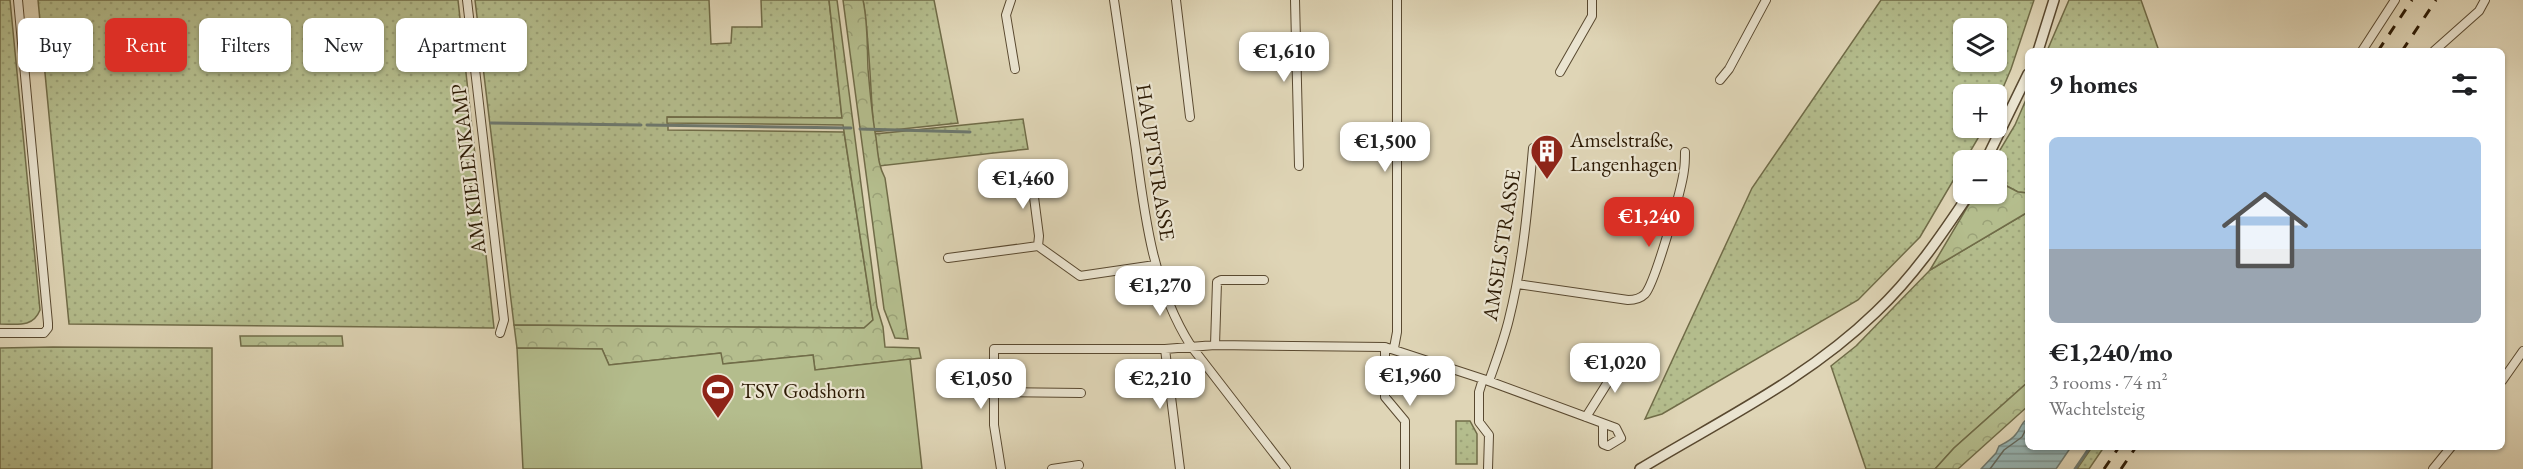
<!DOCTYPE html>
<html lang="en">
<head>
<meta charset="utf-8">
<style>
  :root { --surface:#fff; --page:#f2f2f2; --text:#202124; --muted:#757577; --accent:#d93025 }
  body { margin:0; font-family:"EB Garamond",serif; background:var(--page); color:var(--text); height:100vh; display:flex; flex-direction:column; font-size:22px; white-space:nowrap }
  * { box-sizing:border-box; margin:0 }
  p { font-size:20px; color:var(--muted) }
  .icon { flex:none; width:33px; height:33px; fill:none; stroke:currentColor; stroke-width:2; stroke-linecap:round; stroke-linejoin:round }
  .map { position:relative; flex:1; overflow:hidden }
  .drawer { position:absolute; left:2025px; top:48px; width:480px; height:402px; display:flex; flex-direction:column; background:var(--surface); border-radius:9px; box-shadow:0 2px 4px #0004 }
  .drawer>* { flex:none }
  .top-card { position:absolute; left:18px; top:18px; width:570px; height:54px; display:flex; gap:12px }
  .buttons { position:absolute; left:1953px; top:18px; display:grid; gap:12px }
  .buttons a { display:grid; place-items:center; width:54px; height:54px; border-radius:9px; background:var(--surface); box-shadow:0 2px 4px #0004; font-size:30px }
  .price { position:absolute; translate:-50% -51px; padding:0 14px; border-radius:12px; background:#fff; color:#222; font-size:20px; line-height:39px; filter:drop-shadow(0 2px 3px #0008) }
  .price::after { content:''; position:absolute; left:50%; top:36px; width:18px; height:14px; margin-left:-9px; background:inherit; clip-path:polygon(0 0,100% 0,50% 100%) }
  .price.on { background:var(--accent); color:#fff }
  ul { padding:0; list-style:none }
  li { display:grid; align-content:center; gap:12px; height:318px; padding:0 24px }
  li span { display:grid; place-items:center; height:186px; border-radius:9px; color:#555 }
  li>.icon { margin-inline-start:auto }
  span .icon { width:108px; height:108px; fill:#fffc; stroke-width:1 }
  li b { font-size:26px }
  h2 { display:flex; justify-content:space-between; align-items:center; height:72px; padding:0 24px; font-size:26px }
  .pill { padding:0 21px; border-radius:9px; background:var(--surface); box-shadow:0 2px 4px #0004; font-size:21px; line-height:54px }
  .pill.on { background:var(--accent); color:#fff }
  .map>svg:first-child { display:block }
  .grass { fill:url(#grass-dots); stroke:#706c48; stroke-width:1.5; fill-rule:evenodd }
  .forest { fill:url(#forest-crowns); stroke:#706c48; stroke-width:1.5 }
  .garden { fill:#b4bd8d; stroke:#706c48; stroke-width:1.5 }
  .water { fill:url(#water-rules); stroke:#6c786f; stroke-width:1.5 }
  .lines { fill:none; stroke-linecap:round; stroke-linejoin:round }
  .shore { stroke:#61685e; stroke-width:1.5 }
  .stream { stroke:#6c786f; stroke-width:3 }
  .minor-casing { stroke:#594930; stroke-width:10 }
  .tertiary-casing { stroke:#594930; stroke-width:12 }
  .minor { stroke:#eae4d0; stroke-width:8 }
  .tertiary { stroke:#eae4d0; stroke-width:9 }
  .rail { stroke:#2c1a04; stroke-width:3; stroke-dasharray:10 10; stroke-linecap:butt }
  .labels { text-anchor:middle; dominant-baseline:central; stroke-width:4.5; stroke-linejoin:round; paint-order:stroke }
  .poi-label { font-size:21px; fill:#2c1a04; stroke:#eae4d0; text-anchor:start }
  .street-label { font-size:21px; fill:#2c1a04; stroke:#eae4d0 }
</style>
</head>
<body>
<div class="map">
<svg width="2523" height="469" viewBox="0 0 2523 469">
  <defs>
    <pattern id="grass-dots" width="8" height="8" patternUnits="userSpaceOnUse" patternTransform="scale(1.5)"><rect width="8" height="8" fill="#b4bd8d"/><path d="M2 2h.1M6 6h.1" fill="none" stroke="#9ba278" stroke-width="1.8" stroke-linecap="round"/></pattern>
    <pattern id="forest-crowns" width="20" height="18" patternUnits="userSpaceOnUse" patternTransform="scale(1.5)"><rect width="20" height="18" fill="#b4bd8d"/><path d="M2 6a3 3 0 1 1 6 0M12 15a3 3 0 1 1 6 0" fill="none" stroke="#9ba278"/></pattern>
    <pattern id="water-rules" width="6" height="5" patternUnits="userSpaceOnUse" patternTransform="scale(1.5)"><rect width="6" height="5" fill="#96b7b7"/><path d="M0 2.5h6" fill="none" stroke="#7b9493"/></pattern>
  </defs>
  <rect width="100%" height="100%" fill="#dfd5b6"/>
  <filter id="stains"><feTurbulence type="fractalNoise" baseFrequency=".00333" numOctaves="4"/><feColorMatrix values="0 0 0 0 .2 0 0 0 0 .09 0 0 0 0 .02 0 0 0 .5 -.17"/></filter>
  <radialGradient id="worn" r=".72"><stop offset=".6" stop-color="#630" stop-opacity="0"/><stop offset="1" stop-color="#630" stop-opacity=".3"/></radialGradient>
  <!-- grass -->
  <path class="grass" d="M0,0H10L40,310C33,328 17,324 0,324Z
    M38,0H458L494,328L69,324Z
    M475,0H709L711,44L731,43L732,27H762L761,0H829L842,118L668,117V130L844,132L873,320L864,328L514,325Z
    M863,0H934L958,123L874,132C870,88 870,43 863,0Z
    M1881,0H2034L2011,69L1997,102L1996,94H1964V128H1984L1920,237L1858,300L1662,414L1645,419L1752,188ZM1964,28H1996V62H1964Z
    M2069,0H2141L2159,51H2047Z
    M2028,95V193L2018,192L1997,181L1996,160H1994L2015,125Z
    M1023,119L1028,149L879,166L875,134Z
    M2028,212V382L1954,448L1935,469H1866L1831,366L1856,346L1930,270Z
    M53,347L212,348V469H0V348Z
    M1456,421H1470L1477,434V464H1456Z
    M2092,447H2104L2089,469H2077Z"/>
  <!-- forest -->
  <path class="forest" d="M829,0H837L877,307L883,327L885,347L919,348L921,358L815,370L813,355L722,364L720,353L609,365L602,349L517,348L514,325L864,328L873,320L843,125L667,123V117L842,118Z
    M843,0H863C868,23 867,45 868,69C870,92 872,116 876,138C878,153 878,165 885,178L908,339L895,338L884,309Z
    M1997,181L2018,192L2028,193V212L1930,270L1975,194H1996Z
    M240,336H342L343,346H241Z
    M2028,382V406L1958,469H1935L1954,448Z"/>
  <!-- garden -->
  <path class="garden" d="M517,348L602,349L609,365L721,353L723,364L813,355L815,370L910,359L922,469H523Z"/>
  <!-- water -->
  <path class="water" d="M2028,418V447H2071L2056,469H1981L1996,453L1999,446C2005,443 2012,440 2016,434C2022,427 2019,425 2028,418Z"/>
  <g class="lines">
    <!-- shore -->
    <path class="shore" d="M1990,469L2004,450L2022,437L2028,425"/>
    <!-- stream -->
    <path class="stream" d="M491,123L641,125
      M647,125L851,128
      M860,129L970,132
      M2075,469L2090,447"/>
    <defs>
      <path id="minor" d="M467,0L504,320L500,333
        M1011,0L1006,15L1015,69
        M1114,0C1121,50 1129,100 1136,150C1145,219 1153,286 1191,346L1286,469
        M1176,0L1190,117
        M1295,0L1299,166
        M2362,51L2395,0
        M2434,51L2479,11L2485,0
        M1560,72L1592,16V0
        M1720,80L1729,69L1766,0
        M1031,174L1039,236L1038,246
        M948,258L1038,246L1080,276L1155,265
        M1517,284L1628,300C1634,300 1640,299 1645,294C1655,283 1682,188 1684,170C1685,164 1685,158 1685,152
        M0,333H44L48,328V323L18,0
        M1215,345L1217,282L1221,280H1264
        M1385,347V397L1405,421V469
        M1394,348L1397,332V0
        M1165,349L1180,469
        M1483,379L1479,392V422L1489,435L1488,469
        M1489,381C1496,361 1504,340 1509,319C1523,263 1528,206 1533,148
        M2502,381L2523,351
        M994,392L1081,393
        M1586,417L1623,358
        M1001,469L994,425V349H1165L1215,345L1385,347L1483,379L1616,428L1621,438L1608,446L1603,444V424
        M1052,469L1079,465
        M2433,469L2451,447"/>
      <path id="tertiary" d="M2038,51L2054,0
        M1986,160L2028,74
        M1640,469C1721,420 1807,379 1876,312C1913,277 1941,236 1969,194"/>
    </defs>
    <!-- minor casing -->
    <use href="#minor" class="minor-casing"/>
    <!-- tertiary casing -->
    <use href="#tertiary" class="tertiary-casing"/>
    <!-- minor -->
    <use href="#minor" class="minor"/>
    <!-- tertiary -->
    <use href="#tertiary" class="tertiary"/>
    <!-- rail -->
    <path class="rail" d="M2378,51L2412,0
      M2402,51L2436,0
      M2104,469L2119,447
      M2121,469L2136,447"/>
  </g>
  <!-- icons -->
  <defs>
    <symbol id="building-pin" viewBox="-11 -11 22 30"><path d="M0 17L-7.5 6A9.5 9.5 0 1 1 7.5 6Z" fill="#8f2418" stroke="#eae4d0"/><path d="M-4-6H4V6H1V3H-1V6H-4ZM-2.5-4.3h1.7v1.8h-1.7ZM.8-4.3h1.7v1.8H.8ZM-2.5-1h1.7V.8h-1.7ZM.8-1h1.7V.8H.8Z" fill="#fff"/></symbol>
    <symbol id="stadium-pin" viewBox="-11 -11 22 30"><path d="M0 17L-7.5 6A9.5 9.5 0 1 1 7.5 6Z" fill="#8f2418" stroke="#eae4d0"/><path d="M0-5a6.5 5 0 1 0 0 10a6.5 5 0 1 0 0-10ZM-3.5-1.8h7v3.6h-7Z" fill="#fff"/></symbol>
  </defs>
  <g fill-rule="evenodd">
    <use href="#building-pin" x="1528" y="132" width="38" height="52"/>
    <use href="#stadium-pin" x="699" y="371" width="38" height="52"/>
  </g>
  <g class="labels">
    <!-- poi labels -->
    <g class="poi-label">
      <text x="1570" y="139">Amselstraße,<tspan x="1570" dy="24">Langenhagen</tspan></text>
      <text x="741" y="390">TSV Godshorn</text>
    </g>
    <!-- street labels -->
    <g class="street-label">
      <text transform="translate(1156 162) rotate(81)">HAUPTSTRASSE</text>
      <text transform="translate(468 169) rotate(-97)">AM KIELENKAMP</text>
      <text transform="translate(1501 245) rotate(-81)">AMSELSTRASSE</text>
    </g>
  </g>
  <rect width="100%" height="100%" filter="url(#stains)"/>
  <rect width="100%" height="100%" fill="url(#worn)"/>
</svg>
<div class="buttons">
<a><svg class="icon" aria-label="layers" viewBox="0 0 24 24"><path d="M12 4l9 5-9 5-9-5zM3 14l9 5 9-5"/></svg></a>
<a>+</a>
<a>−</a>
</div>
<b class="price" style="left:1284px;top:83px">€1,610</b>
<b class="price" style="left:1385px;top:173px">€1,500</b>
<b class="price" style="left:1023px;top:210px">€1,460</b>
<b class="price on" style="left:1649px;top:248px">€1,240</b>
<b class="price" style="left:1160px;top:317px">€1,270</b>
<b class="price" style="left:1615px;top:394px">€1,020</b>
<b class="price" style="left:1410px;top:407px">€1,960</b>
<b class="price" style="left:981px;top:410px">€1,050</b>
<b class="price" style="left:1160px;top:410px">€2,210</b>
<div class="top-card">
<a class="pill">Buy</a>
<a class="pill on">Rent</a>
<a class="pill">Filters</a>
<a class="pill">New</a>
<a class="pill">Apartment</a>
</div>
<section class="drawer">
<h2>9 homes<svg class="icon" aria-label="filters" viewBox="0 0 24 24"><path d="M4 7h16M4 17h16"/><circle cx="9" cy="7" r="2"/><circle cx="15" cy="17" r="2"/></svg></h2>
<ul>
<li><span style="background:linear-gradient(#a9c7e8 60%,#9aa5b1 0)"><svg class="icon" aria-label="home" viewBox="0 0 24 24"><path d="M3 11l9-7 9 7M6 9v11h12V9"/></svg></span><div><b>€1,240/mo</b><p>3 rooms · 74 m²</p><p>Wachtelsteig</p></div></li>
</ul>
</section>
</div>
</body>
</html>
